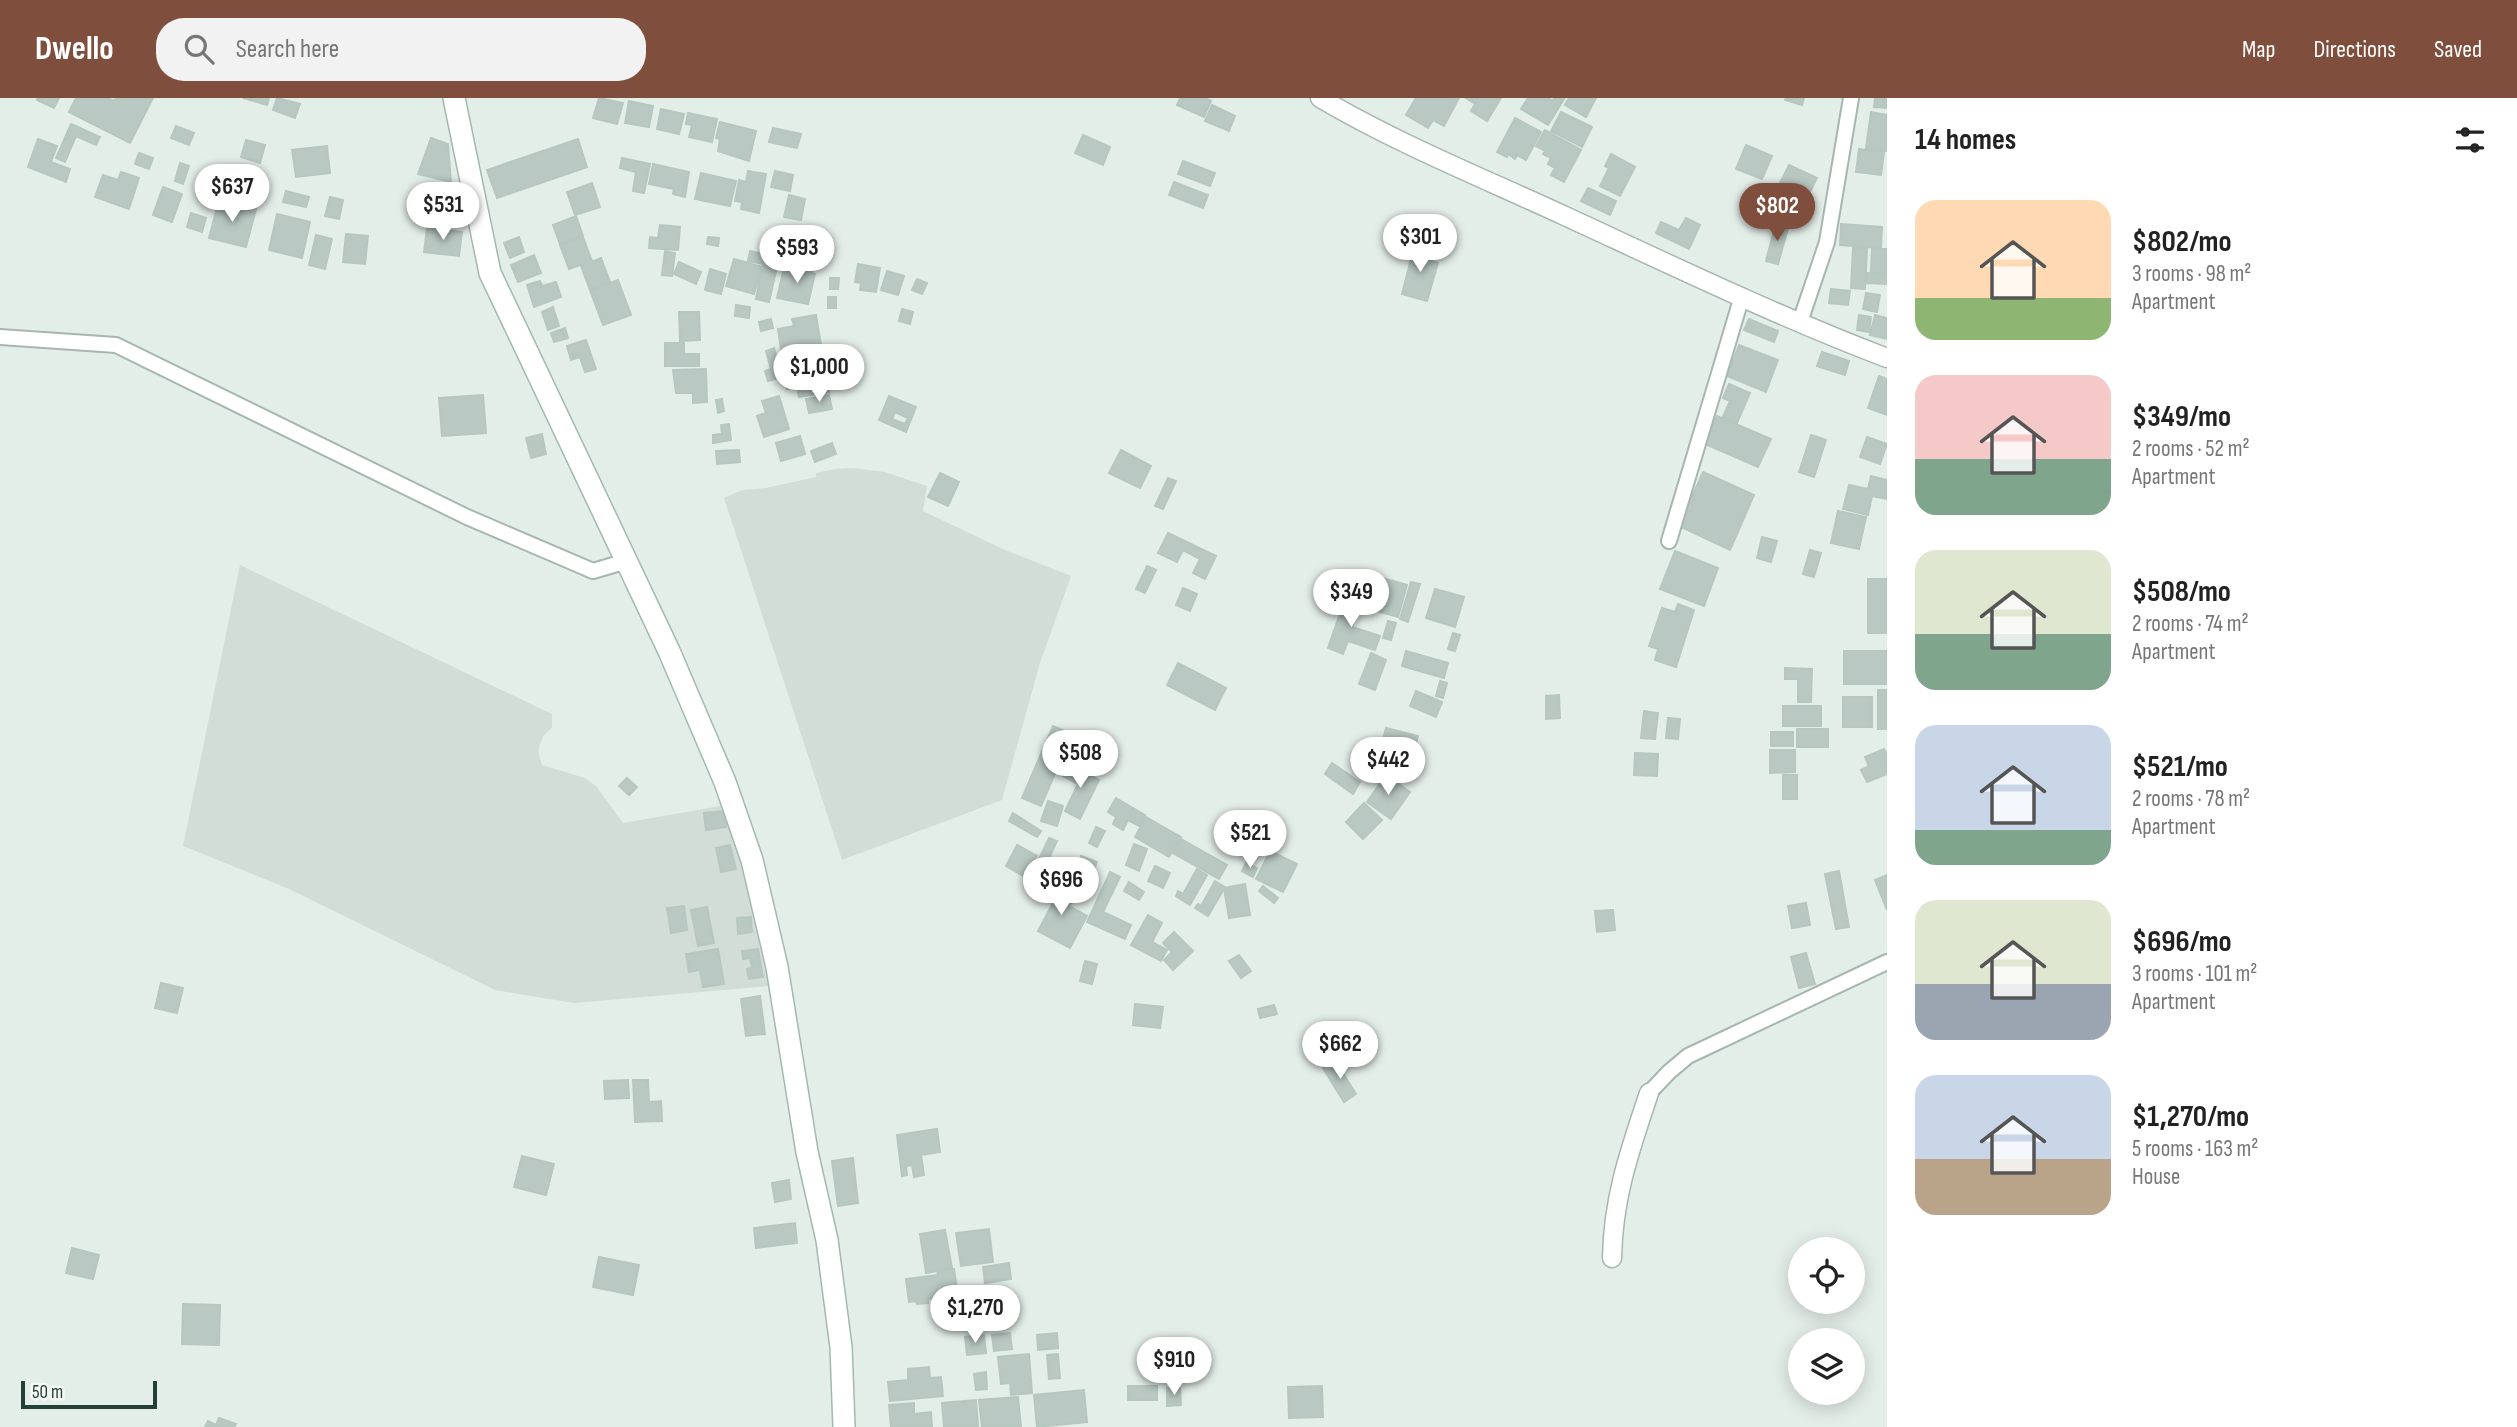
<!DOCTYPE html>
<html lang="en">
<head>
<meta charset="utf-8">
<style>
  :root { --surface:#fff; --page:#f2f2f2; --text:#222; --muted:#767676; --accent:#804e3d }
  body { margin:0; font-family:"Sofia Sans Condensed",sans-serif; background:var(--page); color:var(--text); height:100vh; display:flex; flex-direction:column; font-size:26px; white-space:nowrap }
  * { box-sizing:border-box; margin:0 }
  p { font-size:23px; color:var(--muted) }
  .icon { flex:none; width:38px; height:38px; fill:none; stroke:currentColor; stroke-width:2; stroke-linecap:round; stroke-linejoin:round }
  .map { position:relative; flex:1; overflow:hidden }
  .details { display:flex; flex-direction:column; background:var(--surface); width:630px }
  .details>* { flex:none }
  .buttons { position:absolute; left:1788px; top:1139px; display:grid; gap:14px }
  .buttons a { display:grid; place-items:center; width:77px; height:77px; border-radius:50%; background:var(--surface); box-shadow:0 4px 18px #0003; font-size:35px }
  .scale { position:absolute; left:21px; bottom:18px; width:136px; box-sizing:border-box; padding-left:7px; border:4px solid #233f38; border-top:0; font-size:19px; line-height:24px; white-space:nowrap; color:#233f38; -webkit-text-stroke:5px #f5faf7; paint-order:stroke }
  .price { position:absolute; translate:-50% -60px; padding:0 16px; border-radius:24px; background:#fff; color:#222; font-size:23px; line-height:46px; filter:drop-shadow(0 2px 4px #0008) }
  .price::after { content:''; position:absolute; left:50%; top:42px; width:21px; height:16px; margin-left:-10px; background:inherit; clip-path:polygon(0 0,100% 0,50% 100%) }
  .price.current { background:var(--accent); color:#fff }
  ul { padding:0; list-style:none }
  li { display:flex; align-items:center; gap:21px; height:175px; padding:0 28px }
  li span { display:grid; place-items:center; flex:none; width:196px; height:140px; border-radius:21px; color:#555 }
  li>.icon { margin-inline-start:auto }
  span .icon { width:84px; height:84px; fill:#fffc; stroke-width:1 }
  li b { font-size:30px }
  h2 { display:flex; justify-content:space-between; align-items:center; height:84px; padding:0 28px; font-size:30px }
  header { display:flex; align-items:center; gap:42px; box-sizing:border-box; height:98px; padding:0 35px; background:var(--accent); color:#fff }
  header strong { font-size:33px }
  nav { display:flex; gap:38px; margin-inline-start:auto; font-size:24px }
  .search { width:490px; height:63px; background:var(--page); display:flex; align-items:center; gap:18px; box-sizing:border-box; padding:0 24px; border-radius:28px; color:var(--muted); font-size:26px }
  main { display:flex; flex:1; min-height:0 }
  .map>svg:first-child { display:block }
  .built { fill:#d2ddd8 }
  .building { fill:#b9c8c2; stroke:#b6c7c0; stroke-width:2; fill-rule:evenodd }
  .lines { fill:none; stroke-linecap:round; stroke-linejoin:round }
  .minor-casing { stroke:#a6b6b0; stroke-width:18 }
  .tertiary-casing { stroke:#a6b6b0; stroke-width:21 }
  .secondary-casing { stroke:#a2b9b1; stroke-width:24 }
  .minor { stroke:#fff; stroke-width:14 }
  .tertiary { stroke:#fff; stroke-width:18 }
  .secondary { stroke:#fff; stroke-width:21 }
</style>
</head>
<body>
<header>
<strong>Dwello</strong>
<div class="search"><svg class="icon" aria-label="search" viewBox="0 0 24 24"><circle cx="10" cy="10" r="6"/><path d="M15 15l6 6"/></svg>Search here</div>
<nav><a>Map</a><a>Directions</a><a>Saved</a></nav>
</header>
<main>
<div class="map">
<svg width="1887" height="1329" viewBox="0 0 1887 1329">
  <rect width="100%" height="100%" fill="#e4eee9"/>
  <!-- built -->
  <path class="built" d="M852,370L885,374L927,388L923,413L1005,452L1071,478L1040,565L1002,702L842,762L724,400L742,392L766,390L816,379V375L835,371Z
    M240,467L552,616V630L543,638L538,653L542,667L585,680L596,688L623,725L726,707L752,791L769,888L574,905L495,892L289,791L183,748Z"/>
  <!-- building -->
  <path class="building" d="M38,0H59L54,10L37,2Z
    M76,0H108L114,3L116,0H153L130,45L69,14Z
    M243,0H269L267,7Z
    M277,0L300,6L295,20L273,12Z
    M599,0L623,5L617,26L593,20Z
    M1180,0H1205L1211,3L1204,19L1177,7Z
    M1416,0H1459L1444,28L1433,22L1428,30L1406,17Z
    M1466,0H1501L1487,23L1471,13L1475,6Z
    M1528,0H1548L1553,3L1554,0L1564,1L1548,27L1521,11Z
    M1569,0H1596L1586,19L1565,7Z
    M1786,0H1804L1802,7L1785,2Z
    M1875,0H1887V10L1874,9Z
    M629,3L653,8L649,29L625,25Z
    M1212,7L1235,18L1229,33L1205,23Z
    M661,11L684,16L679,36L657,31Z
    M1561,14L1592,29L1582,49L1551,33Z
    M1871,14L1887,17V53L1866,50Z
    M688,15L717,21L712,44L689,39L692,27L686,26Z
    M1515,20L1541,34L1526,62L1517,57L1515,61L1508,56L1507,59L1497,54Z
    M720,24L756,33L749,63L718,53L720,41L716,40Z
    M71,26L100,39L96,47L76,38L65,64L56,60Z
    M176,28L194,35L189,47L171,40Z
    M773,30L801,36L797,50L769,44Z
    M1545,32L1581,52L1564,84L1551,77L1555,70L1548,66L1551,60L1543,56L1545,53L1536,48Z
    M1083,37L1110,49L1103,67L1075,55Z
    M431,40L448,46L451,84L418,76Z
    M38,41L57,48L51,64L70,71L66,84L28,69Z
    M578,41L587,69L497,100L487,72Z
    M246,42L265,47L260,65L241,59Z
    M1746,47L1772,58L1762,81L1736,71Z
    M327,48L330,75L296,79L292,52Z
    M1859,51L1884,54L1881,77L1856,74Z
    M139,55L153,60L149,71L135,66Z
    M1611,56L1635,69L1620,98L1600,88L1609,70L1605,68Z
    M622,60L650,66L644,95L633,93L636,74L620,70Z
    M1183,63L1215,75L1210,88L1178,76Z
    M180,65L189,68L183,86L175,83Z
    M653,66L689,74L685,99L673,96L674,91L649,86Z
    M1789,67L1817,80L1806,102L1778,89Z
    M204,72L220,75L218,86L202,83Z
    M748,73L766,76L759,115L741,111L742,104L735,103L739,82L746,84Z
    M775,73L793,77L790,93L771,89Z
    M121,74L139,80L129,111L95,99L103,77L118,82Z
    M701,75L736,83L730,108L695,101Z
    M229,77L238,81L233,96L224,93Z
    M1174,84L1208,97L1203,110L1169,97Z
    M592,85L600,109L575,117L567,94Z
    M256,88L266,91L262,104L257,103L258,97L254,96Z
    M163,89L182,96L172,124L153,117Z
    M1588,90L1616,103L1610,117L1581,103Z
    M286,93L309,99L306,109L283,104Z
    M789,97L805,101L801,122L784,119Z
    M330,99L343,102L339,121L325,118Z
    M219,102L256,111L246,149L209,140Z
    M191,115L206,120L202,134L187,129Z
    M277,116L310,124L302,160L269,152Z
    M576,118L583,138L560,146L553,127Z
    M1686,120L1700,127L1689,151L1656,135L1661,124L1679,132Z
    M1776,124L1789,127L1778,166L1766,163Z
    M1841,126L1882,129L1881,150L1840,147Z
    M660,127L680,129L678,152L649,150L650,139L658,140Z
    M427,130L462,134L459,158L424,154Z
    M346,136L368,138L365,166L343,164Z
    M316,137L332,141L325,171L309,167Z
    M519,139L524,154L510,160L504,145Z
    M583,139L592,163L569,171L560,147Z
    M708,139L719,140L718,148L707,146Z
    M1415,145L1428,148L1425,161L1438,165L1427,203L1402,196Z
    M1853,150L1867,151L1865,191L1851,190Z
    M1872,150L1887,151V175L1871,174Z
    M665,153L675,155L672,178L662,177Z
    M750,153L779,160L769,204L756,201L763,166L748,163Z
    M534,157L541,175L518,184L511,167Z
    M601,160L610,184L590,192L581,168Z
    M734,161L762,169L754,196L726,188Z
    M679,164L701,174L696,186L674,176Z
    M858,166L880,170L876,194L860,192L861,185L855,184Z
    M799,167L813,170L812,175L815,176L808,206L777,200L784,170L798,173Z
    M710,171L726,176L721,196L705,192Z
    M887,173L904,178L898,197L881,192Z
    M1867,175L1887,176V186L1867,185Z
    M830,180H839L838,191H830Z
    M917,181L927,185L922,196L912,192Z
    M618,182L631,217L603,227L590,192Z
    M540,183L542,188L556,184L561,199L534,209L527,187Z
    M1831,191L1850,193L1848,207L1829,205Z
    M1866,195L1880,197L1877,214L1863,211Z
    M828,199H836V210H828Z
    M736,207L750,209L749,220L735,218Z
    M553,209L559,228L548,232L542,214Z
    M902,211L913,214L910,226L899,223Z
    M679,214H699L700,242L680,243Z
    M816,217L829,294L799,299L797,289L787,291L778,231L794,228L792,221Z
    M1859,217L1871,219L1869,234L1857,232Z
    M1875,217L1887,220V241L1870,237Z
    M771,221L773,230L761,233L759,224Z
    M1749,221L1778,233L1774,244L1744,232Z
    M565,230L568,240L554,244L551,235Z
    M586,242L596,271L585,274L580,259L571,262L567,248Z
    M665,245H684V256H699V268H665Z
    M1739,247L1778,262L1766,294L1727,278Z
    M774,250L782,279L768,283L765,273L771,271L766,253Z
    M1822,254L1849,263L1845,277L1817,268Z
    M706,271L707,304L693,305V295H676L673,272Z
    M1879,278L1887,281V317L1868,310Z
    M1729,286L1750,295L1737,325L1723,319L1730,303L1723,300Z
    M483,297L486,335L442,338L439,300Z
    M829,297L832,311L809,315L806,301Z
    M779,298L789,331L764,339L757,318L766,315L762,303Z
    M889,298L916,309L906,334L879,322ZM895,314L908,320L905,326L892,321Z
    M722,301L724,313L718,315L716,302Z
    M1717,318L1771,341L1758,369L1705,346Z
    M729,326L731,342L713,345V337L722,336L721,327Z
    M542,336L546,356L531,360L526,340Z
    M1811,337L1826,342L1814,379L1799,374Z
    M800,338L805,356L781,363L776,345Z
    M1867,339L1887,346L1880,366L1860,359Z
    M832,345L836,356L815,364L811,353Z
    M739,352L740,364L717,366L716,353Z
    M1121,352L1151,368L1140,390L1109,375Z
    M1703,374L1754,397L1730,452L1679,428Z
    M940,375L959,384L948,408L928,399Z
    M1871,378L1887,382V401L1872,398L1868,417L1843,411L1849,387L1868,391Z
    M1168,380L1176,383L1163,411L1155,408Z
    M1838,413L1866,419L1859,451L1831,445Z
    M1168,435L1216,458L1205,481L1193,475L1200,461L1183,452L1177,464L1158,455Z
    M1762,439L1777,443L1771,464L1757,460Z
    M1810,452L1821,455L1814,479L1803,476Z
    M1675,453L1718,470L1704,508L1660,491Z
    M1147,468L1156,472L1145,495L1136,491Z
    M1372,477L1407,487L1398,519L1363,509Z
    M1868,481H1887V535H1868Z
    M1411,484L1420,486L1408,524L1400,521Z
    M1183,490L1197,496L1190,513L1176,507Z
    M1435,491L1464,499L1455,529L1426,520Z
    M1346,498L1361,503L1352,529L1380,538L1375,552L1348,543L1343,556L1328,550Z
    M1678,506L1694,512L1676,569L1655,562L1658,551L1649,548L1662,510L1675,514Z
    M1388,523L1396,525L1391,542L1383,540Z
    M1453,535L1460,537L1455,553L1448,551Z
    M1406,553L1448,565L1444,580L1402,568Z
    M1844,553H1887V586H1844Z
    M1371,555L1386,562L1375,592L1359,586Z
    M1178,565L1226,590L1215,612L1167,587Z
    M1785,570L1812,571L1811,604H1798V581H1785Z
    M1440,583L1447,585L1443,600L1436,598Z
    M1878,592H1887V631H1878Z
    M1416,593L1442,604L1436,619L1410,608Z
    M1559,597L1560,620L1546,621V598Z
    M1843,599H1872V629H1843Z
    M1783,608H1821V628H1783Z
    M1644,613L1658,615L1655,641L1641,640Z
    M1668,620L1680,621L1678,641L1666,640Z
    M1053,628L1072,636L1041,708L1022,700Z
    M1386,630L1418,638L1413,656L1381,649Z
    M1797,631H1828V649H1797Z
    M1771,634H1793V648H1771Z
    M1884,651L1887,657V676L1867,684L1861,672L1869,668L1865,659Z
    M1770,652H1795V674L1770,675Z
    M1635,655L1658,656L1657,678L1634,677Z
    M1332,665L1360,684L1353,696L1325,676Z
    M1069,666L1099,682L1080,721L1065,713L1078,686L1063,678Z
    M1386,677L1410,694L1391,721L1367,704Z
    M1783,677H1797V701H1783Z
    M627,680L637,689L629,697L619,688Z
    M1116,700L1145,717L1139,728L1128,722L1123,732L1113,726L1116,719L1108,714Z
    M1048,703L1063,708L1057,728L1041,723Z
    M1364,705L1382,722L1363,741L1346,724Z
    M724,713L726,729L706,732L704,715Z
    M1013,715L1041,733L1037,739L1009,723Z
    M1146,719L1181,739L1169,759L1135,739Z
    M1096,729L1105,733L1097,749L1089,745Z
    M1049,740L1057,743L1046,767L1038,763Z
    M1181,741L1227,767L1219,781L1173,755Z
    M1134,746L1147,751L1139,773L1126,767Z
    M730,747L736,771L721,774L716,750Z
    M1017,747L1037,758L1025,779L1006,768Z
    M1270,753L1297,766L1283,794L1256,781Z
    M1081,758L1097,764L1084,797L1075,794L1080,781L1073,779Z
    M1246,765L1257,770L1253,779L1242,773Z
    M1155,768L1170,775L1163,790L1148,783Z
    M1197,771L1207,777L1190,807L1176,798L1178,793L1183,796Z
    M1839,773L1849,829L1836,831L1825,776Z
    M1110,774L1120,779L1103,814L1131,827L1125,841L1087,824Z
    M1887,777V812L1875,782Z
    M1215,783L1225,789L1208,818L1195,810L1198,806L1201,808Z
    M1047,784L1075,799L1069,808L1087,818L1070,850L1038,833L1054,803L1041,796Z
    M1129,784L1144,794L1139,802L1124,793Z
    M1245,786L1250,817L1229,820L1224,790Z
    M1263,788L1278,800L1274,805L1259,793Z
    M1806,805L1810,827L1792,830L1788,808Z
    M684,808L687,832L671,835L667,810Z
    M707,809L714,845L698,848L691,812Z
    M1613,812L1615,832L1597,834L1595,813Z
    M1148,817L1162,825L1152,844L1167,852L1161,863L1131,847Z
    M751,819L752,834L738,836L737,820Z
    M1174,834L1193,853L1173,872L1164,862L1172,854L1163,845Z
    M718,851L724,886L703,889L700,872L689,874L686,856Z
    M758,851L763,879L749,881L747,871L752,870L750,860L743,861L742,853Z
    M1806,855L1815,886L1799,890L1791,859Z
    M1239,857L1251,873L1241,880L1229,863Z
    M1085,863L1097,866L1092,886L1080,883Z
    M161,885L183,890L177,915L155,910Z
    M760,898L765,936L746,938L741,901Z
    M1135,906L1163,909L1160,930L1133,927Z
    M1274,907L1277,916L1260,920L1258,911Z
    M1335,963L1356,996L1344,1004L1323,970Z
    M628,982L629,1000L605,1001L604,983Z
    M633,982H648L649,1004L661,1003L662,1023L635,1024Z
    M937,1031L940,1054L921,1057L924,1077L914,1079L912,1067L906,1068L907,1077L902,1078L897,1037Z
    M522,1058L554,1066L546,1097L514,1089Z
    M853,1060L858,1105L838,1108L832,1063Z
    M789,1082L791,1101L775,1104L772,1085Z
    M795,1125L797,1145L756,1150L754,1130Z
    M989,1131L993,1164L961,1168L956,1135Z
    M945,1132L952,1170L926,1175L920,1136Z
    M72,1150L99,1157L93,1181L66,1175Z
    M599,1159L639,1167L633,1197L593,1189Z
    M1009,1165L1011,1181L985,1185L983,1169Z
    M954,1171L958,1198L928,1201V1205L917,1206L916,1203L909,1204L906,1181L938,1177L937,1173Z
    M183,1206L220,1207L219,1247L182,1246Z
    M1010,1235L1012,1251L994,1253L992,1237Z
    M1057,1235L1058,1250L1038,1252L1037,1237Z
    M984,1237L986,1255L967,1257L965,1239Z
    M1029,1256L1032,1295L1011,1297L1010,1285L1001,1286L998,1259Z
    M1058,1256L1060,1280L1049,1281L1047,1257Z
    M929,1269L930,1280L941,1279L943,1298L890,1303L888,1284L908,1282V1271Z
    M986,1274L987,1291L976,1292L974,1276Z
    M1128,1288H1157V1302H1128Z
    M1322,1288L1323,1319L1289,1320L1288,1289Z
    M1167,1290H1180L1181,1307L1167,1308Z
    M1084,1292L1087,1324L1037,1329L1034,1297Z
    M1018,1299L1021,1329H982L979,1302Z
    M976,1302L978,1329H944L942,1305Z
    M914,1305V1316L931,1314L932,1329H891L889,1307Z
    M219,1320L236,1326L234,1329H205L208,1323L216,1327Z"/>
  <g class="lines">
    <defs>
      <path id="minor" d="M1800,224L1827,144L1851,0
        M0,239L116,247L467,419L593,473L627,463
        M1669,443L1742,198
        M1649,995L1669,974L1688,958L1887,864"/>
      <path id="tertiary" d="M1320,0C1398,46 1483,80 1565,118C1671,167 1777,218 1887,260
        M1612,1160C1613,1099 1630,1052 1649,995"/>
      <path id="secondary" d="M454,0L490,175L669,553L725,684L752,762L777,869L807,1054L827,1142L841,1249L844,1329"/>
    </defs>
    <!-- minor casing -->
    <use href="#minor" class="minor-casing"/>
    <!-- tertiary casing -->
    <use href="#tertiary" class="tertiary-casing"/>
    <!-- secondary casing -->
    <use href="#secondary" class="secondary-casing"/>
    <!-- minor -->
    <use href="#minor" class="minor"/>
    <!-- tertiary -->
    <use href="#tertiary" class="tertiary"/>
    <!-- secondary -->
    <use href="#secondary" class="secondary"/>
  </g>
</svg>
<div class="buttons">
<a><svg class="icon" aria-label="locate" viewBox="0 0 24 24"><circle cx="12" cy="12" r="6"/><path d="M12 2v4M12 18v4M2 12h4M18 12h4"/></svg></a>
<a><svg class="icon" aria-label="layers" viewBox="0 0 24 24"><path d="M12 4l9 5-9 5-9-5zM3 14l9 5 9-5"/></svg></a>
</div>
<div class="scale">50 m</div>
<b class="price" style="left:232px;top:126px">$637</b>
<b class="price" style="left:443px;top:144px">$531</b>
<b class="price current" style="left:1777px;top:145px">$802</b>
<b class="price" style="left:1420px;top:176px">$301</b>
<b class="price" style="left:797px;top:187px">$593</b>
<b class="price" style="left:819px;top:306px">$1,000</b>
<b class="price" style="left:1351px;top:531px">$349</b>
<b class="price" style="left:1080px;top:692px">$508</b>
<b class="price" style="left:1388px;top:699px">$442</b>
<b class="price" style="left:1250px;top:772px">$521</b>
<b class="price" style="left:1061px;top:819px">$696</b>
<b class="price" style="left:1340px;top:983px">$662</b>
<b class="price" style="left:975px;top:1247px">$1,270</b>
<b class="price" style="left:1174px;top:1299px">$910</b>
</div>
<section class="details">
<h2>14 homes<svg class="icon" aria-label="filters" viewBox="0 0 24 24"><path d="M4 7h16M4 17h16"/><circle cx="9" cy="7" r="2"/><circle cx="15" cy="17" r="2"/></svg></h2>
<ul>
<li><span style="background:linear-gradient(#ffd9b3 70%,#8fb573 0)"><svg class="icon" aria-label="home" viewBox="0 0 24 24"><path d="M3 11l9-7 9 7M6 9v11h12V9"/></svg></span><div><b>$802/mo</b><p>3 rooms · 98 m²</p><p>Apartment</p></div></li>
<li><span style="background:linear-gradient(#f6c9c9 60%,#7fa58c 0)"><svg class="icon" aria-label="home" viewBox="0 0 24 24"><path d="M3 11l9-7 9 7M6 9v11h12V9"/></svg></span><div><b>$349/mo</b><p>2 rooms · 52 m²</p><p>Apartment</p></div></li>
<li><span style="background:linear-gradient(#dfe7d0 60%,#7fa58c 0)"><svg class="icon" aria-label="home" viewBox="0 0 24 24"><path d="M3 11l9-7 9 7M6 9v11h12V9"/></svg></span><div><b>$508/mo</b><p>2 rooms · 74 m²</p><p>Apartment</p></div></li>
<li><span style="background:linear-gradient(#c9d6e8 75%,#7fa58c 0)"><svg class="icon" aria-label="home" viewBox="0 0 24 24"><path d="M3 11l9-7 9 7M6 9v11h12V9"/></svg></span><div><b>$521/mo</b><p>2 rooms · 78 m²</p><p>Apartment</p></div></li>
<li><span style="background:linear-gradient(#dfe7d0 60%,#9aa5b1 0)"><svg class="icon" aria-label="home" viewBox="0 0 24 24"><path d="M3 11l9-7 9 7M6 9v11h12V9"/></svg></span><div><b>$696/mo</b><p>3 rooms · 101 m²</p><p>Apartment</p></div></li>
<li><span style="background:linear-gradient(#c9d6e8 60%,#b9a48a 0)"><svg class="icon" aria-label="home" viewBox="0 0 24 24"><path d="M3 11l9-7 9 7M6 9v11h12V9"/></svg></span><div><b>$1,270/mo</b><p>5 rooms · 163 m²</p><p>House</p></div></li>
</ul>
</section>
</main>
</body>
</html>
